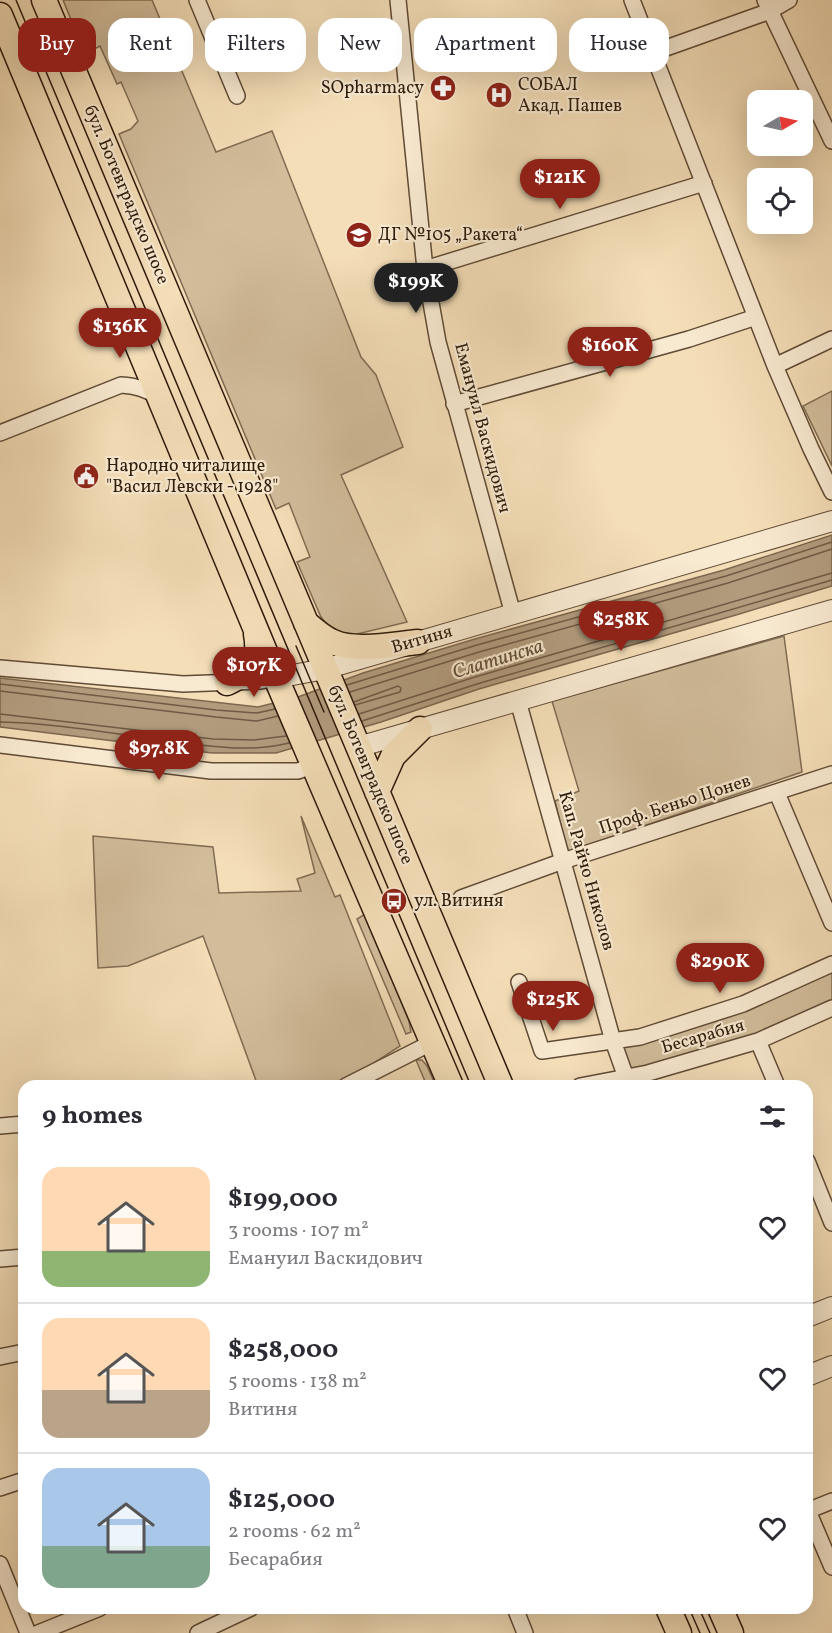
<!DOCTYPE html>
<html lang="en">
<head>
<meta charset="utf-8">
<style>
  :root { --surface:#fff; --page:#f2f2f3; --text:#2b2b33; --muted:#7c7c81; --line:#e1e1e2; --accent:#8f2418 }
  body { margin:0; font-family:Vollkorn,serif; background:var(--page); color:var(--text); height:100vh; display:flex; flex-direction:column; font-size:22px; white-space:nowrap }
  * { box-sizing:border-box; margin:0 }
  p { font-size:20px; color:var(--muted) }
  .icon { flex:none; width:33px; height:33px; fill:none; stroke:currentColor; stroke-width:2; stroke-linecap:round; stroke-linejoin:round }
  .map { position:relative; flex:1; overflow:hidden }
  .panel { position:absolute; left:18px; top:1080px; width:795px; height:534px; display:flex; flex-direction:column; background:var(--surface); border-radius:18px; box-shadow:0 6px 24px #0002 }
  .panel>* { flex:none }
  .hud { position:absolute; left:18px; top:18px; width:796px; height:54px; display:flex; gap:12px }
  .needle { width:39px; rotate:81deg }
  .buttons { position:absolute; left:747px; top:90px; display:grid; gap:12px }
  .buttons a { display:grid; place-items:center; width:66px; height:66px; border-radius:12px; background:var(--surface); box-shadow:0 6px 24px #0002; font-size:30px }
  .price { position:absolute; translate:-50% -51px; padding:0 14px; border-radius:21px; background:var(--accent); color:#fff; font-size:20px; line-height:39px; filter:drop-shadow(0 2px 3px #0008) }
  .price::after { content:''; position:absolute; left:50%; top:36px; width:18px; height:14px; margin-left:-9px; background:inherit; clip-path:polygon(0 0,100% 0,50% 100%) }
  .price.selected { background:#222; color:#fff }
  ul { padding:0; list-style:none }
  li { display:flex; align-items:center; gap:18px; height:150px; padding:0 24px }
  li+li { border-top:2px solid var(--line) }
  li span { display:grid; place-items:center; flex:none; width:168px; height:120px; border-radius:18px; color:#555 }
  li>.icon { margin-inline-start:auto }
  span .icon { width:72px; height:72px; fill:#fffc; stroke-width:1 }
  li b { font-size:26px }
  h2 { display:flex; justify-content:space-between; align-items:center; height:72px; padding:0 24px; font-size:26px }
  .pill { padding:0 21px; border-radius:18px; background:var(--surface); box-shadow:0 6px 24px #0002; font-size:21px; line-height:54px }
  .pill.selected { background:var(--accent); color:#fff }
  .map>svg:first-child { display:block }
  .green { fill:#d2bd9b; stroke:#806c53; stroke-width:1.5 }
  .water { fill:#b19b7d; stroke:#7d674f; stroke-width:1.5 }
  .lines { fill:none; stroke-linecap:round; stroke-linejoin:round }
  .shore { stroke:#705a44; stroke-width:1.5 }
  .minor-casing { stroke:#604b36; stroke-width:18 }
  .tertiary-casing { stroke:#604b36; stroke-width:22 }
  .primary-casing { stroke:#2e1a0b; stroke-width:27 }
  .minor { stroke:#f8ead1; stroke-width:15 }
  .tertiary { stroke:#f8ead1; stroke-width:20 }
  .primary { stroke:#f4deb8; stroke-width:24 }
  .tram { stroke:#2e1a0b; stroke-width:1.5 }
  .labels { text-anchor:middle; dominant-baseline:central; stroke-width:4.5; stroke-linejoin:round; paint-order:stroke }
  .poi-label { font-size:18px; fill:#2e1a0b; stroke:#f8ead1; text-anchor:start }
  .street-label { font-size:18px; fill:#2e1a0b; stroke:#f8ead1 }
  .water-label { font-size:20px; font-style:italic; fill:#624e39; stroke:#f8ead1 }
</style>
</head>
<body>
<div class="map">
<svg width="832" height="1633" viewBox="0 0 832 1633">
  <rect width="100%" height="100%" fill="#f4deb8"/>
  <filter id="stains"><feTurbulence type="fractalNoise" baseFrequency=".00333" numOctaves="4"/><feColorMatrix values="0 0 0 0 .2 0 0 0 0 .09 0 0 0 0 .02 0 0 0 .5 -.17"/></filter>
  <radialGradient id="worn" r=".72"><stop offset=".6" stop-color="#630" stop-opacity="0"/><stop offset="1" stop-color="#630" stop-opacity=".3"/></radialGradient>
  <!-- green -->
  <path class="green" d="M63,0H152L216,152L272,131L361,357L376,375L403,447L341,475L407,622L349,636L333,632L321,617L297,562L310,557L289,503L276,509L119,134L131,129L138,121L121,82L117,84L100,46L85,54Z
    M832,391V466L803,406Z
    M784,636L802,772L567,852L555,801L579,791L552,701Z
    M301,816L335,897L340,895L400,1046L339,1086H258L203,936L128,966L98,968L93,836L213,847L219,893L301,891L297,879L315,873Z
    M365,914L409,1021L411,1032L406,1034L357,919Z
    M832,964V1008L758,1041L625,1078L613,1041L640,1037Z
    M416,1060H422L427,1066L436,1086H427Z"/>
  <!-- water -->
  <path class="water" d="M832,535V586L736,615L479,689L381,722L276,753H212L0,727V678L258,707L298,697L363,673L475,639L724,570Z"/>
  <g class="lines">
    <!-- shore -->
    <path class="shore" d="M0,684L216,710L257,713L275,709
      M347,685L477,645L726,576L832,542
      M0,691L216,717L257,721L278,716
      M350,692L479,652L728,583L832,549
      M354,702L398,686L401,688L400,692L355,705
      M0,714L213,739L254,740L286,736
      M359,714L475,677L832,573
      M362,721L477,684L832,580
      M0,722C55,723 115,734 170,741C209,746 250,753 289,743"/>
    <defs>
      <path id="minor" d="M197,0L237,96
        M398,0L425,269L438,342L513,614
        M632,0L775,366L811,449L832,492
        M765,0L832,141
        M652,53L770,11L789,0
        M425,269L704,183
        M775,366L832,339
        M454,404L689,339L756,317
        M0,433L121,385C136,386 146,389 159,397
        M0,668L183,684L261,681L276,678
        M518,701L613,1041L629,1086
        M0,745L211,771H298L314,765
        M777,793L832,923
        M461,898L563,861L832,774
        M519,982L542,1051L640,1037L743,1004L832,964
        M758,1041L777,1086
        M346,1086L433,1042
        M580,1086L648,1073L758,1041L832,1008
        M0,1126L24,1124
        M807,1161L832,1223
        M0,1259L24,1257
        M0,1357L24,1352
        M0,1488L24,1480
        M807,1511L832,1501
        M808,1511L832,1567
        M0,1564L28,1633
        M515,1608L525,1633
        M38,1633L100,1608
        M198,1633L251,1608"/>
      <path id="tertiary" d="M276,678L325,669L832,521
        M358,747L832,610
        M807,1317L832,1307
        M807,1376L832,1366"/>
      <path id="primary" d="M44,0L501,1086
        M0,15L276,678L451,1086
        M306,623C314,630 323,638 333,642C355,652 394,644 418,642
        M227,683C251,671 261,662 256,634
        M377,792L393,756L420,729
        M668,1608L679,1633
        M720,1608L731,1633"/>
    </defs>
    <!-- minor casing -->
    <use href="#minor" class="minor-casing"/>
    <!-- tertiary casing -->
    <use href="#tertiary" class="tertiary-casing"/>
    <!-- primary casing -->
    <use href="#primary" class="primary-casing"/>
    <!-- minor -->
    <use href="#minor" class="minor"/>
    <!-- tertiary -->
    <use href="#tertiary" class="tertiary"/>
    <!-- primary -->
    <use href="#primary" class="primary"/>
    <!-- tram -->
    <path class="tram" d="M16,0L471,1086
      M296,646L324,712
      M689,1608L700,1633
      M699,1608L710,1633"/>
  </g>
  <!-- icons -->
  <defs>
    <symbol id="pharmacy-disc" viewBox="-11 -11 22 22"><circle r="9.5" fill="#8f2418" stroke="#f8ead1"/><path d="M-2-6h4v4h4v4h-4v4h-4v-4h-4v-4h4Z" fill="#fff"/></symbol>
    <symbol id="hospital-disc" viewBox="-11 -11 22 22"><circle r="9.5" fill="#8f2418" stroke="#f8ead1"/><path d="M-5-5h3v3.5h4V-5h3V5h-3V1.5h-4V5h-3Z" fill="#fff"/></symbol>
    <symbol id="school-disc" viewBox="-11 -11 22 22"><circle r="9.5" fill="#8f2418" stroke="#f8ead1"/><path d="M0-5L7-2L0 1L-7-2ZM-4 1L0 2.5L4 1V4Q0 6-4 4Z" fill="#fff"/></symbol>
    <symbol id="civic-disc" viewBox="-11 -11 22 22"><circle r="9.5" fill="#8f2418" stroke="#f8ead1"/><path d="M-.6-6.5H3V-4.5H.6V-3L4-1V1h2V6H-6V1h2V-1L-.6-3ZM-1.2 2.5V6h2.4V2.5Z" fill="#fff"/></symbol>
    <symbol id="bus-disc" viewBox="-11 -11 22 22"><circle r="9.5" fill="#8f2418" stroke="#f8ead1"/><path d="M-5-6H5V4H4V6H2V4H-2V6H-4V4H-5ZM-3.5-4V0h7V-4ZM-3.5 1.2v1.5H-2V1.2ZM2 1.2v1.5H3.5V1.2Z" fill="#fff"/></symbol>
  </defs>
  <g fill-rule="evenodd">
    <use href="#pharmacy-disc" x="428" y="73" width="30" height="30"/>
    <use href="#hospital-disc" x="484" y="80" width="30" height="30"/>
    <use href="#school-disc" x="344" y="220" width="30" height="30"/>
    <use href="#civic-disc" x="71" y="461" width="30" height="30"/>
    <use href="#bus-disc" x="379" y="886" width="30" height="30"/>
  </g>
  <g class="labels">
    <!-- poi labels -->
    <g class="poi-label">
      <text x="518" y="85">СОБАЛ<tspan x="518" dy="21">Акад. Пашев</tspan></text>
      <text x="424" y="88" text-anchor="end">SOpharmacy</text>
      <text x="378" y="235">ДГ №105 „Ракета“</text>
      <text x="106" y="466">Народно читалище<tspan x="106" dy="21">"Васил Левски - 1928"</tspan></text>
      <text x="414" y="901">ул. Витиня</text>
    </g>
    <!-- street labels -->
    <g class="street-label">
      <text transform="translate(126 195) rotate(67)">бул. Ботевградско шосе</text>
      <text transform="translate(482 428) rotate(75)">Емануил Васкидович</text>
      <text transform="translate(422 640) rotate(-16)">Витиня</text>
      <text transform="translate(370 775) rotate(67)">бул. Ботевградско шосе</text>
      <text transform="translate(675 805) rotate(-18)">Проф. Беньо Цонев</text>
      <text transform="translate(586 871) rotate(74)">Кап. Райчо Николов</text>
      <text transform="translate(703 1037) rotate(-16)">Бесарабия</text>
    </g>
    <!-- water labels -->
    <g class="water-label">
      <text transform="translate(498 660) rotate(-17)">Слатинска</text>
    </g>
  </g>
  <rect width="100%" height="100%" filter="url(#stains)"/>
  <rect width="100%" height="100%" fill="url(#worn)"/>
</svg>
<div class="buttons">
<a><svg class="needle" viewBox="-14 -14 28 28"><path d="M0-13l5 13h-10z" fill="#e53935"/><path d="M0 13l5-13h-10z" fill="#7c7c81"/></svg></a>
<a><svg class="icon" aria-label="locate" viewBox="0 0 24 24"><circle cx="12" cy="12" r="6"/><path d="M12 2v4M12 18v4M2 12h4M18 12h4"/></svg></a>
</div>
<b class="price" style="left:560px;top:210px">$121K</b>
<b class="price selected" style="left:416px;top:314px">$199K</b>
<b class="price" style="left:120px;top:359px">$136K</b>
<b class="price" style="left:610px;top:378px">$160K</b>
<b class="price" style="left:621px;top:652px">$258K</b>
<b class="price" style="left:254px;top:698px">$107K</b>
<b class="price" style="left:159px;top:781px">$97.8K</b>
<b class="price" style="left:720px;top:994px">$290K</b>
<b class="price" style="left:553px;top:1032px">$125K</b>
<div class="hud">
<a class="pill selected">Buy</a>
<a class="pill">Rent</a>
<a class="pill">Filters</a>
<a class="pill">New</a>
<a class="pill">Apartment</a>
<a class="pill">House</a>
</div>
<section class="panel">
<h2>9 homes<svg class="icon" aria-label="filters" viewBox="0 0 24 24"><path d="M4 7h16M4 17h16"/><circle cx="9" cy="7" r="2"/><circle cx="15" cy="17" r="2"/></svg></h2>
<ul>
<li><span style="background:linear-gradient(#ffd9b3 70%,#8fb573 0)"><svg class="icon" aria-label="home" viewBox="0 0 24 24"><path d="M3 11l9-7 9 7M6 9v11h12V9"/></svg></span><div><b>$199,000</b><p>3 rooms · 107 m²</p><p>Емануил Васкидович</p></div><svg class="icon" aria-label="heart" viewBox="0 0 24 24"><path d="M12 20l-8-8c-3-5 5-10 8-4 3-6 11-1 8 4z"/></svg></li>
<li><span style="background:linear-gradient(#ffd9b3 60%,#b9a48a 0)"><svg class="icon" aria-label="home" viewBox="0 0 24 24"><path d="M3 11l9-7 9 7M6 9v11h12V9"/></svg></span><div><b>$258,000</b><p>5 rooms · 138 m²</p><p>Витиня</p></div><svg class="icon" aria-label="heart" viewBox="0 0 24 24"><path d="M12 20l-8-8c-3-5 5-10 8-4 3-6 11-1 8 4z"/></svg></li>
<li><span style="background:linear-gradient(#a9c7e8 65%,#7fa58c 0)"><svg class="icon" aria-label="home" viewBox="0 0 24 24"><path d="M3 11l9-7 9 7M6 9v11h12V9"/></svg></span><div><b>$125,000</b><p>2 rooms · 62 m²</p><p>Бесарабия</p></div><svg class="icon" aria-label="heart" viewBox="0 0 24 24"><path d="M12 20l-8-8c-3-5 5-10 8-4 3-6 11-1 8 4z"/></svg></li>
</ul>
</section>
</div>
</body>
</html>
